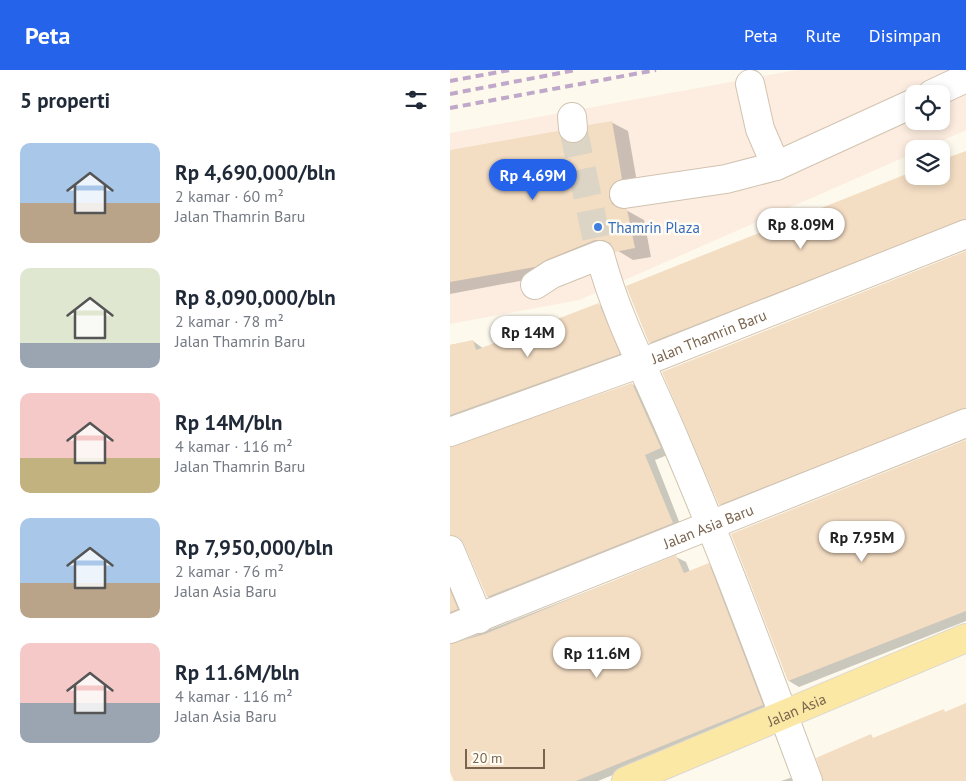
<!DOCTYPE html>
<html lang="id">
<head>
<meta charset="utf-8">
<style>
  :root { --surface:#fff; --page:#f6f6f7; --text:#1f2937; --muted:#747a83; --accent:#2563eb }
  body { margin:0; font-family:"PT Sans",sans-serif; background:var(--page); color:var(--text); height:100vh; display:flex; flex-direction:column; font-size:19px; white-space:nowrap }
  * { box-sizing:border-box; margin:0 }
  p { font-size:16px; color:var(--muted) }
  .icon { flex:none; width:28px; height:28px; fill:none; stroke:currentColor; stroke-width:2; stroke-linecap:round; stroke-linejoin:round }
  .map { position:relative; flex:1; overflow:hidden }
  .panel { display:flex; flex-direction:column; background:var(--surface); width:450px }
  .panel>* { flex:none }
  .fabs { position:absolute; left:455px; top:15px; display:grid; gap:10px }
  .fabs a { display:grid; place-items:center; width:45px; height:45px; border-radius:10px; background:var(--surface); box-shadow:0 2px 8px #0003; font-size:25px }
  .scale { position:absolute; left:15px; bottom:12px; width:80px; box-sizing:border-box; padding-left:5px; border:2px solid #7a644d; border-top:0; font-size:14px; line-height:18px; white-space:nowrap; color:#7a644d; -webkit-text-stroke:4px #fffcf3; paint-order:stroke }
  .price { position:absolute; translate:-50% -42px; padding:0 11px; border-radius:18px; background:#fff; color:#222; font-size:16px; line-height:32px; filter:drop-shadow(0 1px 2px #0008) }
  .price::after { content:''; position:absolute; left:50%; top:30px; width:15px; height:11px; margin-left:-8px; background:inherit; clip-path:polygon(0 0,100% 0,50% 100%) }
  .price.active { background:var(--accent); color:#fff }
  ul { padding:0; list-style:none }
  li { display:flex; align-items:center; gap:15px; height:125px; padding:0 20px }
  li span { display:grid; place-items:center; flex:none; width:140px; height:100px; border-radius:10px; color:#555 }
  li>.icon { margin-inline-start:auto }
  span .icon { width:60px; height:60px; fill:#fffc; stroke-width:1 }
  li b { font-size:21px }
  h2 { display:flex; justify-content:space-between; align-items:center; height:60px; padding:0 20px; font-size:21px }
  header { display:flex; align-items:center; gap:30px; box-sizing:border-box; height:70px; padding:0 25px; background:var(--accent); color:#fff }
  header strong { font-size:24px }
  nav { display:flex; gap:28px; margin-inline-start:auto; font-size:18px }
  main { display:flex; flex:1; min-height:0 }
  .map>svg:first-child { display:block }
  .commercial { fill:#fdede0; fill-rule:evenodd }
  .shadow { fill:#0003 }
  .building { fill:#f3ddc3 }
  .lines { fill:none; stroke-linecap:round; stroke-linejoin:round }
  .minor-tunnel { stroke:#dcd4c4; stroke-width:28; stroke-dasharray:28 14; stroke-linecap:butt }
  .minor-casing { stroke:#d1c3b0; stroke-width:30 }
  .major-casing { stroke:#dcd7d1; stroke-width:30 }
  .minor { stroke:#fff; stroke-width:28 }
  .major { stroke:#fbe8a5; stroke-width:28 }
  .rail { stroke:#bfa8c9; stroke-width:4; stroke-dasharray:8 5; stroke-linecap:butt }
  .shop-dot { fill:#3f7fe0; stroke:#fffcf3; stroke-width:2 }
  .labels { text-anchor:middle; dominant-baseline:central; stroke-width:5; stroke-linejoin:round; paint-order:stroke }
  .shop-label { font-size:15px; fill:#366cbe; stroke:#fffcf3; text-anchor:start }
  .street-label { font-size:15px; fill:#7a644d; stroke:#fffcf3 }
</style>
</head>
<body>
<header>
<strong>Peta</strong>
<nav><a>Peta</a><a>Rute</a><a>Disimpan</a></nav>
</header>
<main>
<section class="panel">
<h2>5 properti<svg class="icon" aria-label="filters" viewBox="0 0 24 24"><path d="M4 7h16M4 17h16"/><circle cx="9" cy="7" r="2"/><circle cx="15" cy="17" r="2"/></svg></h2>
<ul>
<li><span style="background:linear-gradient(#a9c7e8 60%,#b9a48a 0)"><svg class="icon" aria-label="home" viewBox="0 0 24 24"><path d="M3 11l9-7 9 7M6 9v11h12V9"/></svg></span><div><b>Rp 4,690,000/bln</b><p>2 kamar · 60 m²</p><p>Jalan Thamrin Baru</p></div></li>
<li><span style="background:linear-gradient(#dfe7d0 75%,#9aa5b1 0)"><svg class="icon" aria-label="home" viewBox="0 0 24 24"><path d="M3 11l9-7 9 7M6 9v11h12V9"/></svg></span><div><b>Rp 8,090,000/bln</b><p>2 kamar · 78 m²</p><p>Jalan Thamrin Baru</p></div></li>
<li><span style="background:linear-gradient(#f6c9c9 65%,#c2b280 0)"><svg class="icon" aria-label="home" viewBox="0 0 24 24"><path d="M3 11l9-7 9 7M6 9v11h12V9"/></svg></span><div><b>Rp 14M/bln</b><p>4 kamar · 116 m²</p><p>Jalan Thamrin Baru</p></div></li>
<li><span style="background:linear-gradient(#a9c7e8 65%,#b9a48a 0)"><svg class="icon" aria-label="home" viewBox="0 0 24 24"><path d="M3 11l9-7 9 7M6 9v11h12V9"/></svg></span><div><b>Rp 7,950,000/bln</b><p>2 kamar · 76 m²</p><p>Jalan Asia Baru</p></div></li>
<li><span style="background:linear-gradient(#f6c9c9 60%,#9aa5b1 0)"><svg class="icon" aria-label="home" viewBox="0 0 24 24"><path d="M3 11l9-7 9 7M6 9v11h12V9"/></svg></span><div><b>Rp 11.6M/bln</b><p>4 kamar · 116 m²</p><p>Jalan Asia Baru</p></div></li>
</ul>
</section>
<div class="map">
<svg width="516" height="711" viewBox="0 0 516 711">
  <rect width="100%" height="100%" fill="#fdf9ec"/>
  <!-- commercial -->
  <path class="commercial" d="M347,0H516V60L474,79H464V83L129,230L0,254V63ZM464,24H491V51H464Z"/>
  <!-- shadow -->
  <path class="shadow" d="M161,52L178,61L188,118L175,137L176,140L194,150L201,187L183,190L165,179H162L102,205L0,224V82L108,62L126,74Z
    M516,82V157L211,278L200,272L464,106H491Z
    M516,182V346L281,440L270,434Z
    M149,235L159,241L179,290L0,359V275L23,271L34,279Z
    M182,314L192,320L220,384L205,390L232,459L48,532L38,527L12,469L0,462V383Z
    M516,371V551L349,617L339,611Z
    M226,487L236,492L240,502L258,495L268,500L322,640L148,711H5L0,699V575Z
    M0,504L17,545L0,553Z
    M340,708L345,711H331Z"/>
  <!-- building -->
  <path class="building" d="M162,51L172,109L165,112L160,118L159,127L162,134L168,138L177,139L185,178L165,182L160,173L153,170H145L96,190L85,197L0,212V80L108,61L116,72L125,73L132,71L137,65L138,55Z
    M516,81V149L199,273L176,216L464,101V106H491V90Z
    M516,181V338L269,435L212,302Z
    M149,233L170,284L0,345V275L23,270L26,280Z
    M182,313L211,378L195,385L223,453L37,527L14,474L9,467L0,465V377Z
    M516,370V541L338,611L281,464Z
    M226,485L234,503L259,493L313,635L126,711H4L0,702V574L35,564Z
    M0,520L8,539L0,542Z
    M516,633V711H373L366,688L421,664L423,668L494,639L495,642Z"/>
  <g class="lines">
    <!-- minor-tunnel -->
    <path class="minor-tunnel" d="M123,58L150,185"/>
    <defs>
      <g id="minor">
        <path d="M482,24L516,8"/>
        <path d="M122,47L123,58"/>
        <path d="M326,96L464,33"/>
        <path d="M174,124L276,109L326,96L310,59L300,14"/>
        <path d="M85,215L102,204L150,185C167,250 201,312 227,375C274,485 316,598 358,711"/>
        <path id="s1" d="M0,362L191,293L516,164"/>
        <path d="M0,480L29,549"/>
        <path id="s2" d="M0,559L516,353"/>
      </g>
      <g id="major">
        <path id="s3" d="M176,711L516,568"/>
      </g>
    </defs>
    <!-- minor casing -->
    <use href="#minor" class="minor-casing"/>
    <!-- major casing -->
    <use href="#major" class="major-casing"/>
    <!-- minor -->
    <use href="#minor" class="minor"/>
    <!-- major -->
    <use href="#major" class="major"/>
    <!-- rail -->
    <path class="rail" d="M0,11L60,0
      M0,24L126,0
      M0,38L206,0"/>
  </g>
  <!-- markers -->
  <circle class="shop-dot" cx="148" cy="157" r="5"/>
  <g class="labels">
    <!-- shop labels -->
    <g class="shop-label">
      <text x="158" y="157">Thamrin Plaza</text>
    </g>
    <!-- street labels -->
    <g class="street-label">
      <text stroke="none"><textPath href="#s1" startOffset="276">Jalan Thamrin Baru</textPath></text>
      <text stroke="none"><textPath href="#s2" startOffset="278">Jalan Asia Baru</textPath></text>
      <text stroke="none"><textPath href="#s3" startOffset="185">Jalan Asia</textPath></text>
    </g>
  </g>
</svg>
<div class="fabs">
<a><svg class="icon" aria-label="locate" viewBox="0 0 24 24"><circle cx="12" cy="12" r="6"/><path d="M12 2v4M12 18v4M2 12h4M18 12h4"/></svg></a>
<a><svg class="icon" aria-label="layers" viewBox="0 0 24 24"><path d="M12 4l9 5-9 5-9-5zM3 14l9 5 9-5"/></svg></a>
</div>
<div class="scale">20 m</div>
<b class="price active" style="left:83px;top:131px">Rp 4.69M</b>
<b class="price" style="left:351px;top:180px">Rp 8.09M</b>
<b class="price" style="left:78px;top:288px">Rp 14M</b>
<b class="price" style="left:412px;top:493px">Rp 7.95M</b>
<b class="price" style="left:147px;top:609px">Rp 11.6M</b>
</div>
</main>
</body>
</html>
